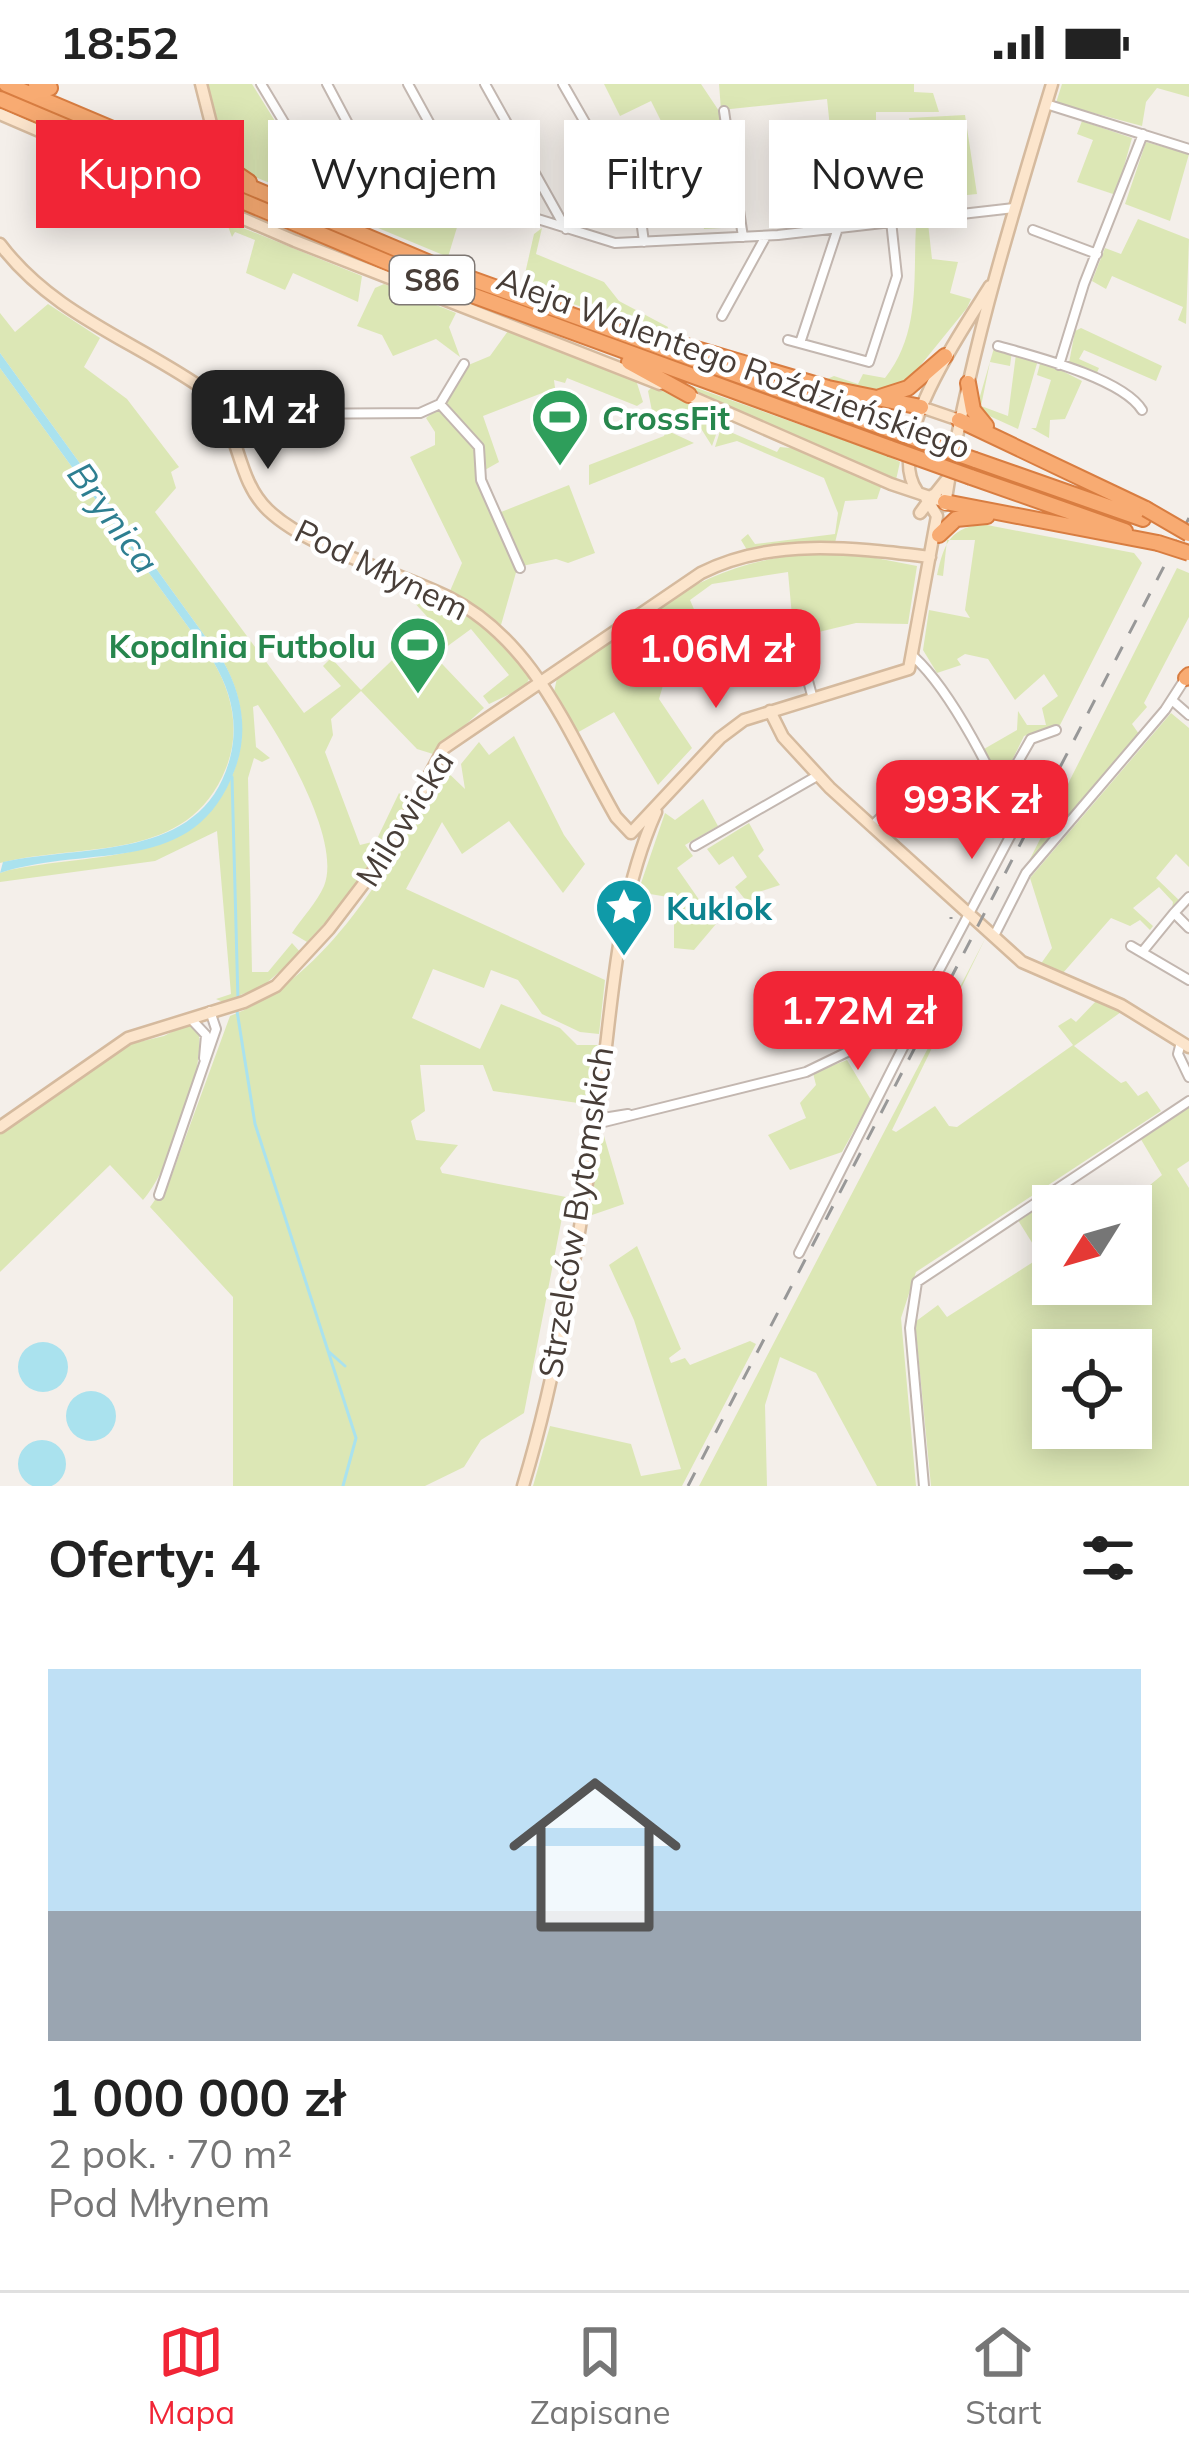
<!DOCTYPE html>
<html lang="pl">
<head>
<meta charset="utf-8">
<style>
  :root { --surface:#fff; --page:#f2f2f2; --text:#222; --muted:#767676; --line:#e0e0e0; --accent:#f12536 }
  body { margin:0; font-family:Mulish,sans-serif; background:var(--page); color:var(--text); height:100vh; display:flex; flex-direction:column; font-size:45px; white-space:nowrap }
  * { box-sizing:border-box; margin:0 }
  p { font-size:39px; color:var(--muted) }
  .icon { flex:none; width:66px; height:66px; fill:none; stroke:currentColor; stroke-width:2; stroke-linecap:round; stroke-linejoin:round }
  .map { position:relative; height:1402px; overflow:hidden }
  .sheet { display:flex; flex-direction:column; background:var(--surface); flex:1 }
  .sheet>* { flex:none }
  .guide { position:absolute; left:36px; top:36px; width:1119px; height:108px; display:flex; gap:24px }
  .needle { width:78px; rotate:233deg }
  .fabs { position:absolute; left:1032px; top:1101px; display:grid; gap:24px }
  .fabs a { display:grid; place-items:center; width:120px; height:120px; border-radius:0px; background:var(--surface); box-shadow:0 6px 30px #0003; font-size:60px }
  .price { position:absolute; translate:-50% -102px; padding:0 27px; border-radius:24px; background:var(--accent); color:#fff; font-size:39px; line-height:78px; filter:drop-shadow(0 3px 6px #0008) }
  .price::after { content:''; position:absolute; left:50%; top:72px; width:36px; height:27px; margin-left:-18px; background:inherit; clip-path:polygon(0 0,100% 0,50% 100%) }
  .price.selected { background:#222; color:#fff }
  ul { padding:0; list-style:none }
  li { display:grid; align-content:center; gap:24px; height:636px; padding:0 48px }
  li+li { border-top:3px solid var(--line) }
  li span { display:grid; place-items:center; height:372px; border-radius:0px; color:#555 }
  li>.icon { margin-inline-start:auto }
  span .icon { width:216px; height:216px; fill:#fffc; stroke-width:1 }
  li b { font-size:51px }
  h2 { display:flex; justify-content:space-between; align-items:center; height:144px; padding:0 48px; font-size:51px }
  .pill { padding:0 42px; border-radius:0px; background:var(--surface); box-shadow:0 6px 30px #0003; font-size:42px; line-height:108px }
  .pill.selected { background:var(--accent); color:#fff }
  .status { display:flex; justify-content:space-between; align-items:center; height:84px; padding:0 60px; background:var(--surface); direction:ltr }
  .status svg { height:33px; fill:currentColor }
  .dock { display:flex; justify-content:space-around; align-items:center; height:168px; border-top:3px solid var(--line); background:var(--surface); font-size:33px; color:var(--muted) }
  .dock a { display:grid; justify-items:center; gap:6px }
  .dock .selected { color:var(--accent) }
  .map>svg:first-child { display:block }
  .green { fill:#dce7b5; fill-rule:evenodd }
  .water { fill:#aae2ee }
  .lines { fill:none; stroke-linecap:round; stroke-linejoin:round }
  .stream { stroke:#aae2ee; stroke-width:3 }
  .street-casing { stroke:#c3b7b0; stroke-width:12 }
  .secondary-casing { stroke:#d5ba9e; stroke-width:15 }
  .highway-casing { stroke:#d87d41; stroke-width:18 }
  .street { stroke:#fff; stroke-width:8 }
  .secondary { stroke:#fce5cc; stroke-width:10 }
  .highway { stroke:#f8ab72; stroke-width:14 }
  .rail { stroke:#989898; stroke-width:3; stroke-dasharray:15 15; stroke-linecap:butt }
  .highway-bridge-casing { stroke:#d87d41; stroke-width:18; stroke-linecap:butt }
  .highway-bridge { stroke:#f8ab72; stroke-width:14 }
  .labels { text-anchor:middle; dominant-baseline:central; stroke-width:9; stroke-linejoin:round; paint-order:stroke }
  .shield { fill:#fff; stroke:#7f7874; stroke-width:3 }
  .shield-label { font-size:30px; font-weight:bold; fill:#483e38 }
  .street-label { font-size:33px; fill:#483e38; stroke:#fff }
  .leisure-label { font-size:33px; font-weight:bold; fill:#27864d; stroke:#fff; text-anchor:start }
  .culture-label { font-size:33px; font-weight:bold; fill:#0d838f; stroke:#fff; text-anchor:start }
  .water-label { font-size:36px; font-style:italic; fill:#2e7f91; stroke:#fff }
</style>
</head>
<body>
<div class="status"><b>18:52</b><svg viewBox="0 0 49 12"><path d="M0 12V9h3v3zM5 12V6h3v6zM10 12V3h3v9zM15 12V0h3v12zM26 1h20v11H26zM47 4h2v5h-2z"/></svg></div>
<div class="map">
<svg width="1189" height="1402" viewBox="0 0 1189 1402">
  <rect width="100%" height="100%" fill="#f4efea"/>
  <!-- green -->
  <path class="green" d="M203,0H252L293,66L465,117L448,173L236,85L217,49Z
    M604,0H701L721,30L739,143L704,145L699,113L651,17L620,32Z
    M719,0H914V8L933,9L939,28H876V50L831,53L827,15L721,26Z
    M1062,0H1189V13L1157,4L1146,18L1142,42L1056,19Z
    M965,31L977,110L958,112L953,72L933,74L931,60L914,61L909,34Z
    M1082,37L1132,54L1116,111L1077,98L1093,56L1077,50Z
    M1146,58L1189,70L1170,137L1125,120Z
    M1138,135L1189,155L1186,240L1178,236L1183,223L1112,192L1106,205L1092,197L1105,164L1121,170Z
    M226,137L362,192L358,218L293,189L285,206L246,189L255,156L235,148L232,153Z
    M928,139L932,175L958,178L950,209L971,215L967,224L911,293L885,308L825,296L834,292L858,300L863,290L885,294C921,249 913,193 916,140Z
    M542,144L536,170L604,198L619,217L668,243L666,251L522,203L534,150Z
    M384,200L456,229L449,243L460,273L436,255L393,272L382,251L357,242L375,204Z
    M48,220L100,254L84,283L127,315L179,383L171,388L176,404L155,428L304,629L341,602L323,582L331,574L361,606L432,538L402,505L405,499L484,542L530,593L525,603L489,620L483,612L509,591L471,545L445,564L436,553L425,562L484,624L433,670L417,665L361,607L331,635L333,651L325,668L360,761L376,757L399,709L410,719L349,813L307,858L292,849C302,834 317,818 324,802C342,757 283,658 258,621L253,623L256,663L270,674L262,678L254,674L248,694L252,888H268L292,859L301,869L263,902L223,918L216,915L231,910L217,747L155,777L0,798V789L9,786C96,768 201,782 235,684C248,647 242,611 223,577L0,269V229L15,248Z
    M1081,244L1162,282L1156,297L1084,266L1079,275L1099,284L1096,291L1069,279L1075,247Z
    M508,247L636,296L643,318L637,322L567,294L565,299L554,296L555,304L483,332L499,378L476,391L517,485L501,541L450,507L462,479L410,373L435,361V348L426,334L445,319L466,282L490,272Z
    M994,264L1012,267L1010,282L990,278L981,322L1008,332L1016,270L1038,276L1018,345L985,330L978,319Z
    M1041,276L1082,297L1065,335L1050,336L1049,354L1031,344H1036L1051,296L1037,291Z
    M0,284L213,577C232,609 241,647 226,684C188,780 83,758 0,779Z
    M657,290L886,371L900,378L896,396Z
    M653,302L729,341L719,342L712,362L700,343L652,327L648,307Z
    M721,344L777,368L780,363L800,365L881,403L877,415L845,417L835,459L747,466L741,456L748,450L755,460L835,450L838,429L824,394L737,357L715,363Z
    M666,346L694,359L589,401V381L664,352Z
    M569,401L595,469L568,479L556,475L522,482L496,430Z
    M987,441L1134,469L1142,479L1060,641L1024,652L1005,691H999L984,665L1017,646L1018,627L1027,641H1046L1042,624L1058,612L1044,590L1015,616L988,575L965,570L957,575L961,581L937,589L923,566L929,526L970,534L965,526L975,456H947L943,492L937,491C944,459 951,441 987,441Z
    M845,468L917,482L908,540L856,539L794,554L788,488L712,500L690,516L712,567L664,598L659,615L692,664L658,701L614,628L575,650L554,608L557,594C666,520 706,470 845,468Z
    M1177,484L1189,489V533L1144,619L1147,623L1132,640L1139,650L1026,783Z
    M1171,629L1189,644V783L1176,770L1156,794L1181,818L1172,824L1173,818L1159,803L1133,824L1153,842L1150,846L1140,836L1130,842L1111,834L1063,889L1040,881L1052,864L1030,794Z
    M514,652L564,751L585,780L563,809L509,737L462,770L442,738L406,805L605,896L599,950L580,948L542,930L518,896L491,886L484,904L433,885L412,934L480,965L501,920L560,944L577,961H598L593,1026L585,1020L493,1007L483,981H420L425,1027L411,1037L416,1056L458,1061L440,1084L442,1089L566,1113L524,1329L481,1356L464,1383L425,1402H233V1213L150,1123L171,1093L230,932C327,896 399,773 441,682L465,705L461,680L479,658L489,671Z
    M703,715L718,742L685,761L693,772L677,784L716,840L694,866L674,864V814L638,808L665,729L675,736Z
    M749,739L764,766L758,772L780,801L756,809L759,818L752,824L735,803L747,793L733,772L719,781L707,765Z
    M985,855L892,1046L896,1048L935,1022L949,1042L957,1043L1073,961L1058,942L1071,934L1076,938L1097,916L1121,928L1074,962L1121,999L1126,997L1138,1012L1147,1007L1161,1027L916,1188L901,1234L916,1402H877L816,1289L780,1273L765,1321L767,1402H699Z
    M187,940L198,944C207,983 170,1086 143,1116L110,1081L0,1188V1049L122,962L164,952Z
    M847,976L871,1016L842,1068L790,1086L768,1051L806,1034L800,1019L816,1001L813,989Z
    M1189,1023V1077L1177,1085L1189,1104V1402H931L915,1238L938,1221L947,1233L1041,1173L1016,1133L1031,1121L1053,1156V1200L1064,1206L1074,1200H1131V1122H1125L1162,1091L1139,1052ZM1053,1266H1131V1344H1053Z
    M604,1052L624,1120L592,1131L589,1117L602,1062L598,1059Z
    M637,1162L681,1265L669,1274L671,1279L685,1274L690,1281L750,1257L756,1260L682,1402H533L550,1342L631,1360L641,1392L681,1385L634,1236L609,1181Z"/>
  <!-- water -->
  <path class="water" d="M0,269L223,577C242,610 249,648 235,685C195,795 92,759 0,789L3,778C85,760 203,778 230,674C239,639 231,607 213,577L0,284Z
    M18 1283a25 25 0 1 1 50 0a25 25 0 1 1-50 0Z
    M66 1332a25 25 0 1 1 50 0a25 25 0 1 1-50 0Z
    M18 1380a24 24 0 1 1 48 0a24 24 0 1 1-48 0Z"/>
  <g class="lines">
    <!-- stream -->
    <path class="stream" d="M232,693L238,917
      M237,927L255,1040L356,1354L343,1402
      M328,1267L345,1282"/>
    <defs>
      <path id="street" d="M261,0L297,60L615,159L778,151L1014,124
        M327,0L371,83
        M408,0L470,113
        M485,0L566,145
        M563,0L641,136L644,158
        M1046,20L1189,65
        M724,27L743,153
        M1033,146L1097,170
        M722,232L766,152
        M788,256L869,278L897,192L891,137
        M800,259L838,144
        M998,262C1033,272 1122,294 1142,326
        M1059,281L1084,200L1143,50
        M213,314L227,311L273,330L420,329L440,320L464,280
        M440,320L479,363L481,396L520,484
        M235,361L273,330
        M796,553L813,615
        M1173,617L1189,631
        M995,701L1011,690L1031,655L1056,646
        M872,742L881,733L992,695
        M695,762L817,692
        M1189,813L1174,829L1189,844
        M994,852L1026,789L1165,626L1185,595
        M1131,862L1189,896
        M1143,867L1174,829
        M191,935L206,951L204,974
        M1181,958L1178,970L1189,993
        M597,1035L628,1030
        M596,1040L806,988L870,957L936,892L1014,745C998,696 951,607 914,573
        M159,1111L216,945L210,927
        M799,1169L920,930L922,909
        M924,1402L910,1244L917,1198L1189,1017"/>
      <path id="secondary" d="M201,0L221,79
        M0,30L295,157L660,300
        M0,160C52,229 130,255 199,302C241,331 232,392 268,426C310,466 396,487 448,513C536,557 570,653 616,733L631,749
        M683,309L891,400L945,418
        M921,323L959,336
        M917,407C883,358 964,244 990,202
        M933,411L920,429L947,395
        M945,421C967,277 1010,139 1052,0
        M770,627L783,653L830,704L1022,878L1121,921L1189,963
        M631,749L720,654L744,636L909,585L937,432L926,414
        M0,1043L128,954L244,918L276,902L329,845L390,765L444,664L701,489C771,453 855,464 930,473
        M523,1402C559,1283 579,1155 597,1032C613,928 613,825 656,728"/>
      <path id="highway" d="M6,0L444,185L893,347
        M36,0L50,4
        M0,15L420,192L890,364
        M221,79L249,98
        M632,246L828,304L921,323
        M629,278L689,311
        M968,299L973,326L986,342
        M880,313L908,304L945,272
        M959,336L1146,425
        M975,376L1143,435
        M971,393L1125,447
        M945,418L1158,459
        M939,451L956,435L987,432
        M1186,594L1189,591"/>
    </defs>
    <!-- street casing -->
    <use href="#street" class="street-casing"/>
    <!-- secondary casing -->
    <use href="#secondary" class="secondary-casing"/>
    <!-- highway casing -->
    <use href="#highway" class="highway-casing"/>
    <!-- street -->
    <use href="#street" class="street"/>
    <!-- secondary -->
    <use href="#secondary" class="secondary"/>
    <!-- highway -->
    <use href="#highway" class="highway"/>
    <!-- rail -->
    <path class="rail" d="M951,833V835
      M688,1402L1189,434"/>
    <defs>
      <path id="highway-bridge" d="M893,347L975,376
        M890,364L971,393
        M1146,425L1189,450
        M1158,459L1189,469"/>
    </defs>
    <!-- highway-bridge casing -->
    <use href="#highway-bridge" class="highway-bridge-casing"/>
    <!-- highway-bridge -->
    <use href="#highway-bridge" class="highway-bridge"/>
  </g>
  <!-- icons -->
  <defs>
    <symbol id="stadium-pin" viewBox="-11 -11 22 30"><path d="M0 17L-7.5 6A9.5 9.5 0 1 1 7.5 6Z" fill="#2e9e5b" stroke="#fff"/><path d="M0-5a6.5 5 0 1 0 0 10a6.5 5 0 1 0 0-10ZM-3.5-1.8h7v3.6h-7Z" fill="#fff"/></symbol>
    <symbol id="sight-pin" viewBox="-11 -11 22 30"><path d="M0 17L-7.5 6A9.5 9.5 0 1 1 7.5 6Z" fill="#0f9aa8" stroke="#fff"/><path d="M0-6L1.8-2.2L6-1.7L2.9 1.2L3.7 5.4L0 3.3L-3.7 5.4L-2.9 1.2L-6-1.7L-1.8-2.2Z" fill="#fff"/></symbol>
  </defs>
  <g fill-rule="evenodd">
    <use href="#stadium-pin" x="527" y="300" width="66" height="90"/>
    <use href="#stadium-pin" x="385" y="528" width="66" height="90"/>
    <use href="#sight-pin" x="591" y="790" width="66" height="90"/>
  </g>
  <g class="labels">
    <!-- shield labels -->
    <rect class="shield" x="390" y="172" width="84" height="48" rx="9"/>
    <g class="shield-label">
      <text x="432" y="196">S86</text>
    </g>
    <!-- street labels -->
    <g class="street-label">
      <text transform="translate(734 278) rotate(20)">Aleja Walentego Roździeńskiego</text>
      <text transform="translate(382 485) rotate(26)">Pod Młynem</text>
      <text transform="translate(404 734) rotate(-58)">Milowicka</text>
      <text transform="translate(575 1128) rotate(-81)">Strzelców Bytomskich</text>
    </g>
    <!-- leisure labels -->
    <g class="leisure-label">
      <text x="602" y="333">CrossFit</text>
      <text x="376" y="561" text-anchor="end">Kopalnia Futbolu</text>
    </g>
    <!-- culture labels -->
    <g class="culture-label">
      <text x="666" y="823">Kuklok</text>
    </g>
    <!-- water labels -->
    <g class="water-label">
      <text transform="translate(114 433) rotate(54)">Brynica</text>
    </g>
  </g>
</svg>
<div class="fabs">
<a><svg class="needle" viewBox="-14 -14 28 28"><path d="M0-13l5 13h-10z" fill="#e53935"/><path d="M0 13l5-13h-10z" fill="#767676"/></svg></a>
<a><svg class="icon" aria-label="locate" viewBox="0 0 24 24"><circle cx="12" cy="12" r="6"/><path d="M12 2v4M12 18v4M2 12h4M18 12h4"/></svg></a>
</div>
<b class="price selected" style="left:268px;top:388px">1M zł</b>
<b class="price" style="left:716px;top:627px">1.06M zł</b>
<b class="price" style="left:972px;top:778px">993K zł</b>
<b class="price" style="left:858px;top:989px">1.72M zł</b>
<div class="guide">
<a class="pill selected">Kupno</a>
<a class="pill">Wynajem</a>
<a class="pill">Filtry</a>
<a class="pill">Nowe</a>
</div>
</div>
<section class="sheet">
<h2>Oferty: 4<svg class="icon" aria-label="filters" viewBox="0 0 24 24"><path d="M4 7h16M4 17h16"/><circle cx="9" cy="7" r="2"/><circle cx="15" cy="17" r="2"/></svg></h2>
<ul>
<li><span style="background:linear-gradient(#bfe0f5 65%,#9aa5b1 0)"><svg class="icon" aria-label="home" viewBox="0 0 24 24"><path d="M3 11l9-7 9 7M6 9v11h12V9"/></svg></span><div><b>1 000 000 zł</b><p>2 pok. · 70 m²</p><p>Pod Młynem</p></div></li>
</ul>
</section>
<nav class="dock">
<a class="selected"><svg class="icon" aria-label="map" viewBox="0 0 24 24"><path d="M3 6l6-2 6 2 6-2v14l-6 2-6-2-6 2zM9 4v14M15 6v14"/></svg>Mapa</a>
<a><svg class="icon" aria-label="saved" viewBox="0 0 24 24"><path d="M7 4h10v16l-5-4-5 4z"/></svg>Zapisane</a>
<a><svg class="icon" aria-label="home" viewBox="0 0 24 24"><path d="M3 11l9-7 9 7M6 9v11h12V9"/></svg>Start</a>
</nav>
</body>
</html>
